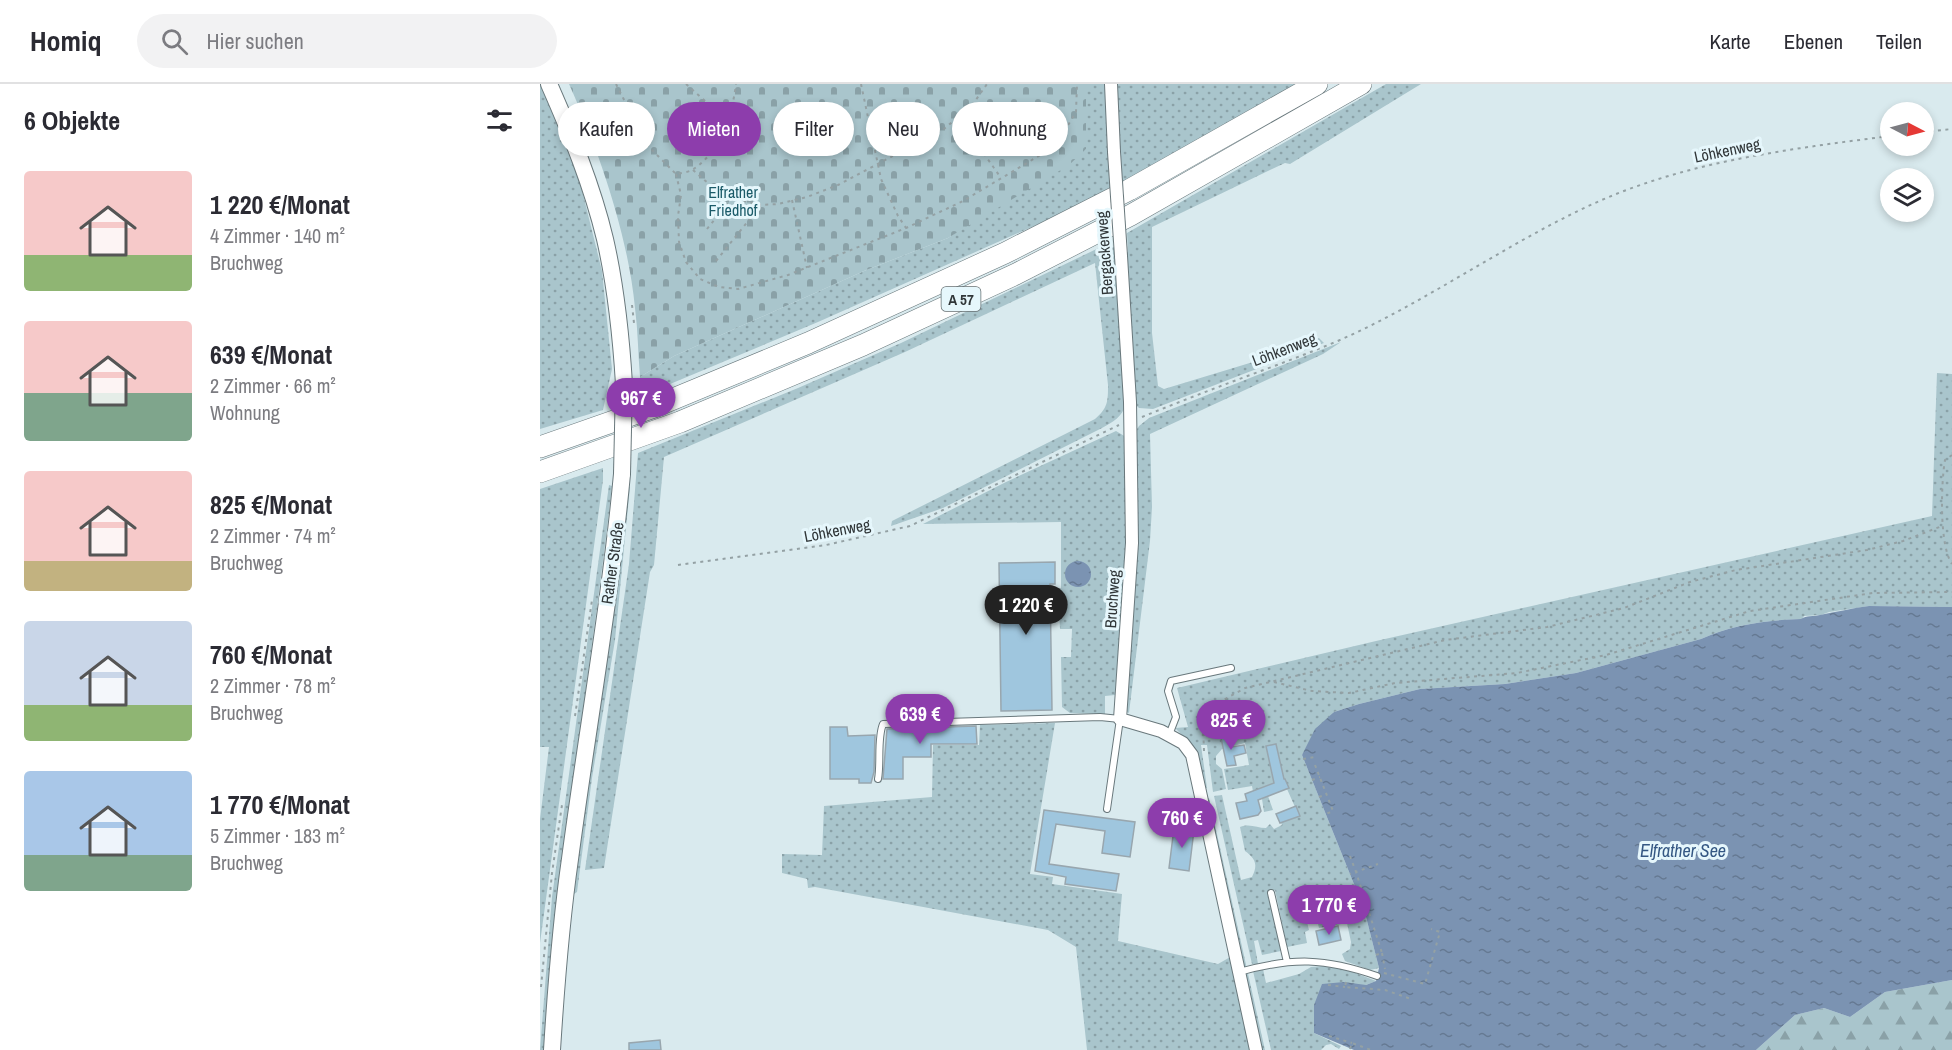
<!DOCTYPE html>
<html lang="de">
<head>
<meta charset="utf-8">
<style>
  :root { --surface:#fff; --page:#f2f2f3; --text:#2b2b33; --muted:#7c7c81; --line:#e1e1e2; --accent:#8d3dac }
  body { margin:0; font-family:"Archivo Narrow",sans-serif; background:var(--page); color:var(--text); height:100vh; display:flex; flex-direction:column; font-size:22px; white-space:nowrap }
  * { box-sizing:border-box; margin:0 }
  p { font-size:20px; color:var(--muted) }
  .icon { flex:none; width:33px; height:33px; fill:none; stroke:currentColor; stroke-width:2; stroke-linecap:round; stroke-linejoin:round }
  .map { position:relative; flex:1; overflow:hidden }
  .side { display:flex; flex-direction:column; background:var(--surface); width:540px }
  .side>* { flex:none }
  .guide { position:absolute; left:18px; top:18px; width:570px; height:54px; display:flex; gap:12px }
  .needle { width:39px; rotate:96deg }
  .fabs { position:absolute; left:1340px; top:18px; display:grid; gap:12px }
  .fabs a { display:grid; place-items:center; width:54px; height:54px; border-radius:50%; background:var(--surface); box-shadow:0 3px 9px #0003; font-size:30px }
  .price { position:absolute; translate:-50% -51px; padding:0 14px; border-radius:21px; background:var(--accent); color:#fff; font-size:20px; line-height:39px; filter:drop-shadow(0 2px 3px #0008) }
  .price::after { content:''; position:absolute; left:50%; top:36px; width:18px; height:14px; margin-left:-9px; background:inherit; clip-path:polygon(0 0,100% 0,50% 100%) }
  .price.current { background:#222; color:#fff }
  ul { padding:0; list-style:none }
  li { display:flex; align-items:center; gap:18px; height:150px; padding:0 24px }
  li span { display:grid; place-items:center; flex:none; width:168px; height:120px; border-radius:6px; color:#555 }
  li>.icon { margin-inline-start:auto }
  span .icon { width:72px; height:72px; fill:#fffc; stroke-width:1 }
  li b { font-size:26px }
  h2 { display:flex; justify-content:space-between; align-items:center; height:72px; padding:0 24px; font-size:26px }
  .pill { padding:0 21px; border-radius:27px; background:var(--surface); box-shadow:0 3px 9px #0003; font-size:21px; line-height:54px }
  .pill.current { background:var(--accent); color:#fff }
  header { display:flex; align-items:center; gap:36px; box-sizing:border-box; height:84px; padding:0 30px; background:var(--surface); border-bottom:2px solid var(--line) }
  header strong { font-size:28px }
  nav { display:flex; gap:33px; margin-inline-start:auto; font-size:21px }
  .search { width:420px; height:54px; background:var(--page); display:flex; align-items:center; gap:15px; box-sizing:border-box; padding:0 21px; border-radius:33px; color:var(--muted); font-size:22px }
  main { display:flex; flex:1; min-height:0 }
  .map>svg:first-child { display:block }
  .grass { fill:url(#grass-dots) }
  .forest { fill:url(#forest-firs) }
  .cemetery { fill:url(#cemetery-stones) }
  .water { fill:url(#water-ripples) }
  .building { fill:#9fc6de; stroke:#98a6ae; stroke-width:1.5 }
  .lines { fill:none; stroke-linecap:round; stroke-linejoin:round }
  .lane-casing { stroke:#69787c; stroke-width:8 }
  .street-casing { stroke:#69787c; stroke-width:14 }
  .secondary-casing { stroke:#69787c; stroke-width:18 }
  .highway-casing { stroke:#69787c; stroke-width:22 }
  .path { stroke:#94a1a4; stroke-width:2; stroke-dasharray:3 4.5; stroke-linecap:butt }
  .lane { stroke:#fff; stroke-width:6 }
  .street { stroke:#fff; stroke-width:12 }
  .secondary { stroke:#fff; stroke-width:16 }
  .highway { stroke:#fff; stroke-width:21 }
  .street-bridge-casing { stroke:#69787c; stroke-width:14; stroke-linecap:butt }
  .secondary-bridge-casing { stroke:#69787c; stroke-width:18; stroke-linecap:butt }
  .street-bridge { stroke:#fff; stroke-width:12 }
  .secondary-bridge { stroke:#fff; stroke-width:16 }
  .labels { text-anchor:middle; dominant-baseline:central; stroke-width:6; stroke-linejoin:round; paint-order:stroke }
  .shield { fill:#e6f7fc; stroke:#677073; stroke-width:1.5 }
  .shield-label { font-size:15px; font-weight:bold; fill:#303638 }
  .street-label { font-size:16px; fill:#303638; stroke:#e6f7fc }
  .park-label { font-size:16px; fill:#1a5a68; stroke:#e6f7fc }
  .water-label { font-size:18px; font-style:italic; fill:#345783; stroke:#e6f7fc }
</style>
</head>
<body>
<header>
<strong>Homiq</strong>
<div class="search"><svg class="icon" aria-label="search" viewBox="0 0 24 24"><circle cx="10" cy="10" r="6"/><path d="M15 15l6 6"/></svg>Hier suchen</div>
<nav><a>Karte</a><a>Ebenen</a><a>Teilen</a></nav>
</header>
<main>
<section class="side">
<h2>6 Objekte<svg class="icon" aria-label="filters" viewBox="0 0 24 24"><path d="M4 7h16M4 17h16"/><circle cx="9" cy="7" r="2"/><circle cx="15" cy="17" r="2"/></svg></h2>
<ul>
<li><span style="background:linear-gradient(#f6c9c9 70%,#8fb573 0)"><svg class="icon" aria-label="home" viewBox="0 0 24 24"><path d="M3 11l9-7 9 7M6 9v11h12V9"/></svg></span><div><b>1 220 €/Monat</b><p>4 Zimmer · 140 m²</p><p>Bruchweg</p></div></li>
<li><span style="background:linear-gradient(#f6c9c9 60%,#7fa58c 0)"><svg class="icon" aria-label="home" viewBox="0 0 24 24"><path d="M3 11l9-7 9 7M6 9v11h12V9"/></svg></span><div><b>639 €/Monat</b><p>2 Zimmer · 66 m²</p><p>Wohnung</p></div></li>
<li><span style="background:linear-gradient(#f6c9c9 75%,#c2b280 0)"><svg class="icon" aria-label="home" viewBox="0 0 24 24"><path d="M3 11l9-7 9 7M6 9v11h12V9"/></svg></span><div><b>825 €/Monat</b><p>2 Zimmer · 74 m²</p><p>Bruchweg</p></div></li>
<li><span style="background:linear-gradient(#c9d6e8 70%,#8fb573 0)"><svg class="icon" aria-label="home" viewBox="0 0 24 24"><path d="M3 11l9-7 9 7M6 9v11h12V9"/></svg></span><div><b>760 €/Monat</b><p>2 Zimmer · 78 m²</p><p>Bruchweg</p></div></li>
<li><span style="background:linear-gradient(#a9c7e8 70%,#7fa58c 0)"><svg class="icon" aria-label="home" viewBox="0 0 24 24"><path d="M3 11l9-7 9 7M6 9v11h12V9"/></svg></span><div><b>1 770 €/Monat</b><p>5 Zimmer · 183 m²</p><p>Bruchweg</p></div></li>
</ul>
</section>
<div class="map">
<svg width="1412" height="966" viewBox="0 0 1412 966">
  <defs>
    <pattern id="grass-dots" width="8" height="8" patternUnits="userSpaceOnUse" patternTransform="scale(1.5)"><rect width="8" height="8" fill="#a9c5cc"/><path d="M2 2h.1M6 6h.1" fill="none" stroke="#8aa1a7" stroke-width="1.8" stroke-linecap="round"/></pattern>
    <pattern id="forest-firs" width="22" height="20" patternUnits="userSpaceOnUse" patternTransform="scale(1.5)"><rect width="22" height="20" fill="#a9c5cc"/><path d="M5 1l3.5 6h-7zM16 11l3.5 6h-7z" fill="#8aa1a7"/></pattern>
    <pattern id="cemetery-stones" width="16" height="16" patternUnits="userSpaceOnUse" patternTransform="scale(1.5)"><rect width="16" height="16" fill="#a9c5cc"/><path d="M2 7V4a2 2 0 0 1 4 0v3zM10 15v-3a2 2 0 0 1 4 0v3z" fill="#8aa1a7"/></pattern>
    <pattern id="water-ripples" width="26" height="14" patternUnits="userSpaceOnUse" patternTransform="scale(1.5)"><rect width="26" height="14" fill="#7b93b2"/><path d="M2 4q2-2 4 0t4 0M15 11q2-2 4 0t4 0" fill="none" stroke="#657992"/></pattern>
  </defs>
  <rect width="100%" height="100%" fill="#d9eaee"/>
  <!-- grass -->
  <path class="grass" d="M0,0L38,90L62,187L72,285L63,326L0,345Z
    M546,0H757L557,114L278,238L99,313L100,293L134,272L324,187L408,154L546,65Z
    M846,0H881L750,80L745,79L730,86L612,143V249L618,302L624,305L713,278L779,254L784,259L613,325L599,324L596,321L585,168H588L587,149Z
    M569,159L572,163H576L586,320C582,333 573,338 562,344L403,424L351,442L352,437L555,335C568,324 568,317 568,301L555,179L365,268L124,373L114,481L110,488L64,784L45,786L89,480L98,369L258,304L361,259Z
    M801,258L783,270L610,350L612,423L610,457L589,629L587,628V619L585,614L595,348L599,342L609,334Z
    M1397,289L1412,290V523L1329,522L1289,528L1281,531L1264,532L1262,535C1228,536 1191,541 1161,555L1036,589L965,600L880,605L819,620L794,628L762,671L824,825L839,884L830,886L805,877L802,870L810,865L811,858L807,839L779,844L775,827L765,830L769,846L765,848L767,859L747,863L735,806L728,808L741,867L722,871L718,856L714,857L718,880H712L674,712L682,711L701,796L712,793C718,781 716,775 705,767L700,743C710,739 717,744 726,744L730,740L734,745L742,741L738,730L755,723L747,705L728,712L733,726L724,728L722,715L714,713L712,702L688,706L684,685L709,681L705,659L682,665L676,672V680L682,685L686,705L673,708L667,661H661L667,704L662,705L654,663L635,644L648,643L637,604L836,557L1392,432Z
    M576,347L586,353L587,466L575,611L565,612V630L530,629L522,623L521,573H531L532,545H520L518,505L521,504V438L383,440L466,398Z
    M63,384V396L0,859V735L9,663H0V405Z
    M69,401L72,402C64,474 54,546 44,618C27,734 9,849 4,966H0L12,813Z
    M87,403H90L75,556L52,694L37,808L34,810L32,806Z
    M515,639L490,790L513,793L512,800L582,810L578,857L678,880L692,872L711,966H547L536,863L508,846L275,803L268,804L267,795L242,789V770L282,771L284,722L392,713L393,661H439L440,641Z
    M669,714L725,966H720L664,715Z
    M784,882L803,884L836,897L826,901L774,949L801,962L799,965L791,960L786,961L781,966H731L713,887L723,885L726,899L759,890L771,883Z"/>
  <!-- forest -->
  <path class="forest" d="M1412,896V966H1216L1255,931L1284,924L1310,933L1345,908Z"/>
  <!-- cemetery -->
  <path class="cemetery" d="M29,0H546V65L529,81L408,154L324,187L134,272L100,293C98,270 98,247 95,224C88,151 59,67 29,0Z"/>
  <!-- water -->
  <path class="water" d="M525 490a13 13 0 1 1 26 0a13 13 0 1 1-26 0Z
    M1329,522L1412,523V896L1345,908L1310,933L1284,924L1255,931L1216,966H814L774,949V921L782,900L804,898L826,901L836,897L839,884L824,825L762,671L775,645L794,628L819,620L880,605L965,600L1036,589L1161,555C1191,541 1228,536 1261,535C1267,531 1273,533 1280,531C1296,528 1313,524 1329,522Z"/>
  <!-- building -->
  <path class="building" d="M515,478V500H510L512,626L461,627L459,479Z
    M436,642L437,660H391V673H363V695H343L347,645Z
    M290,643H307L308,652L335,651L334,688L331,699H319V695H290Z
    M689,652L692,663L704,661L706,669L694,672L696,681L687,682L681,654Z
    M736,660L744,695H745L749,704L718,716L721,727L718,731L700,735L696,719L707,717L705,710L734,699L726,662Z
    M756,722L760,732L740,739L736,730Z
    M504,726L595,738L590,773L562,769L565,747L516,740L509,780L579,790L576,807L525,800L526,793L495,787Z
    M634,744L654,746L649,787L629,784Z
    M798,842L801,856L779,861L776,847Z
    M120,956L121,966H89V959Z"/>
  <g class="lines">
    <defs>
      <path id="lane" d="M629,651L636,633L628,607L631,597L691,584
        M338,695C341,679 337,654 343,640L560,633L580,635L567,725
        M731,809L747,878
        M699,888C753,873 785,874 837,892"/>
      <path id="street" d="M571,0L574,68
        M581,172L590,318L592,459L580,635L621,647L643,659L652,671L716,966"/>
      <path id="secondary" d="M9,0C31,50 52,101 65,155C76,203 81,251 84,300
        M12,966C16,902 21,838 30,775C47,647 70,519 82,390"/>
      <path id="highway" d="M0,363L114,323L268,259L465,169L589,106L777,0
        M0,388L140,338L323,261L476,190L591,131L821,0"/>
    </defs>
    <!-- lane casing -->
    <use href="#lane" class="lane-casing"/>
    <!-- street casing -->
    <use href="#street" class="street-casing"/>
    <!-- secondary casing -->
    <use href="#secondary" class="secondary-casing"/>
    <!-- highway casing -->
    <use href="#highway" class="highway-casing"/>
    <!-- path -->
    <path class="path" d="M76,0L107,61L136,90C142,89 150,88 155,84C182,65 192,31 196,0
      M146,0L173,24L189,32
      M321,0L341,95L358,132L366,144
      M415,35L440,64L461,94
      M1383,48L1412,45
      M153,86L177,107L192,114L221,121L238,120L267,113L298,101L404,45L433,20L447,0
      M136,90L141,111L138,132L139,158L146,178L160,195L179,203L198,205L248,191L366,144L423,117L502,70L522,51L536,28L537,0
      M252,116L267,184
      M167,145L191,115
      M176,177L221,121
      M92,221L94,239
      M602,333C646,315 691,298 737,281C758,273 779,265 800,256C888,217 967,159 1055,119C1148,77 1250,65 1350,52
      M1412,371L1405,376C1401,399 1399,461 1412,480
      M138,481L286,461L370,442L579,341
      M734,598L772,607L809,609L855,599L977,589L1066,571L1210,527L1333,509L1412,508
      M35,632L52,516
      M664,667L663,641L680,618L705,604L905,556L1007,543L1084,524L1150,498L1196,486L1327,466L1363,457L1402,442
      M763,675L775,673
      M775,681L793,727L786,730
      M772,696L780,693
      M779,713L787,710
      M810,772L816,788L810,790
      M842,869L845,885
      M836,871L842,869L816,788L838,780
      M844,889L885,900L900,848L891,845
      M806,898L805,903L845,906L871,915
      M788,901L805,903
      M1,903L12,789L22,721
      M789,952L812,959
      M810,965L812,959L831,966"/>
    <!-- lane -->
    <use href="#lane" class="lane"/>
    <!-- street -->
    <use href="#street" class="street"/>
    <!-- secondary -->
    <use href="#secondary" class="secondary"/>
    <!-- highway -->
    <use href="#highway" class="highway"/>
    <defs>
      <path id="street-bridge" d="M574,68L581,172"/>
      <path id="secondary-bridge" d="M82,390L84,300"/>
    </defs>
    <!-- street-bridge casing -->
    <use href="#street-bridge" class="street-bridge-casing"/>
    <!-- secondary-bridge casing -->
    <use href="#secondary-bridge" class="secondary-bridge-casing"/>
    <!-- street-bridge -->
    <use href="#street-bridge" class="street-bridge"/>
    <!-- secondary-bridge -->
    <use href="#secondary-bridge" class="secondary-bridge"/>
  </g>
  <g class="labels">
    <!-- shield labels -->
    <rect class="shield" x="401.5" y="203" width="39" height="24" rx="4.5"/>
    <g class="shield-label">
      <text x="421" y="215">A 57</text>
    </g>
    <!-- street labels -->
    <g class="street-label">
      <text transform="translate(1187 66) rotate(-12)">Löhkenweg</text>
      <text transform="translate(564 169) rotate(-94)">Bergackerweg</text>
      <text transform="translate(744 265) rotate(-21)">Löhkenweg</text>
      <text transform="translate(297 446) rotate(-11)">Löhkenweg</text>
      <text transform="translate(72 479) rotate(-82)">Rather Straße</text>
      <text transform="translate(572 515) rotate(-86)">Bruchweg</text>
    </g>
    <!-- park labels -->
    <g class="park-label">
      <text x="193" y="108">Elfrather<tspan x="193" dy="18">Friedhof</tspan></text>
    </g>
    <!-- water labels -->
    <g class="water-label">
      <text x="1143" y="766">Elfrather See</text>
    </g>
  </g>
</svg>
<div class="fabs">
<a><svg class="needle" viewBox="-14 -14 28 28"><path d="M0-13l5 13h-10z" fill="#e53935"/><path d="M0 13l5-13h-10z" fill="#7c7c81"/></svg></a>
<a><svg class="icon" aria-label="layers" viewBox="0 0 24 24"><path d="M12 4l9 5-9 5-9-5zM3 14l9 5 9-5"/></svg></a>
</div>
<b class="price" style="left:101px;top:345px">967 €</b>
<b class="price current" style="left:486px;top:552px">1 220 €</b>
<b class="price" style="left:380px;top:661px">639 €</b>
<b class="price" style="left:691px;top:667px">825 €</b>
<b class="price" style="left:642px;top:765px">760 €</b>
<b class="price" style="left:789px;top:852px">1 770 €</b>
<div class="guide">
<a class="pill">Kaufen</a>
<a class="pill current">Mieten</a>
<a class="pill">Filter</a>
<a class="pill">Neu</a>
<a class="pill">Wohnung</a>
</div>
</div>
</main>
</body>
</html>
